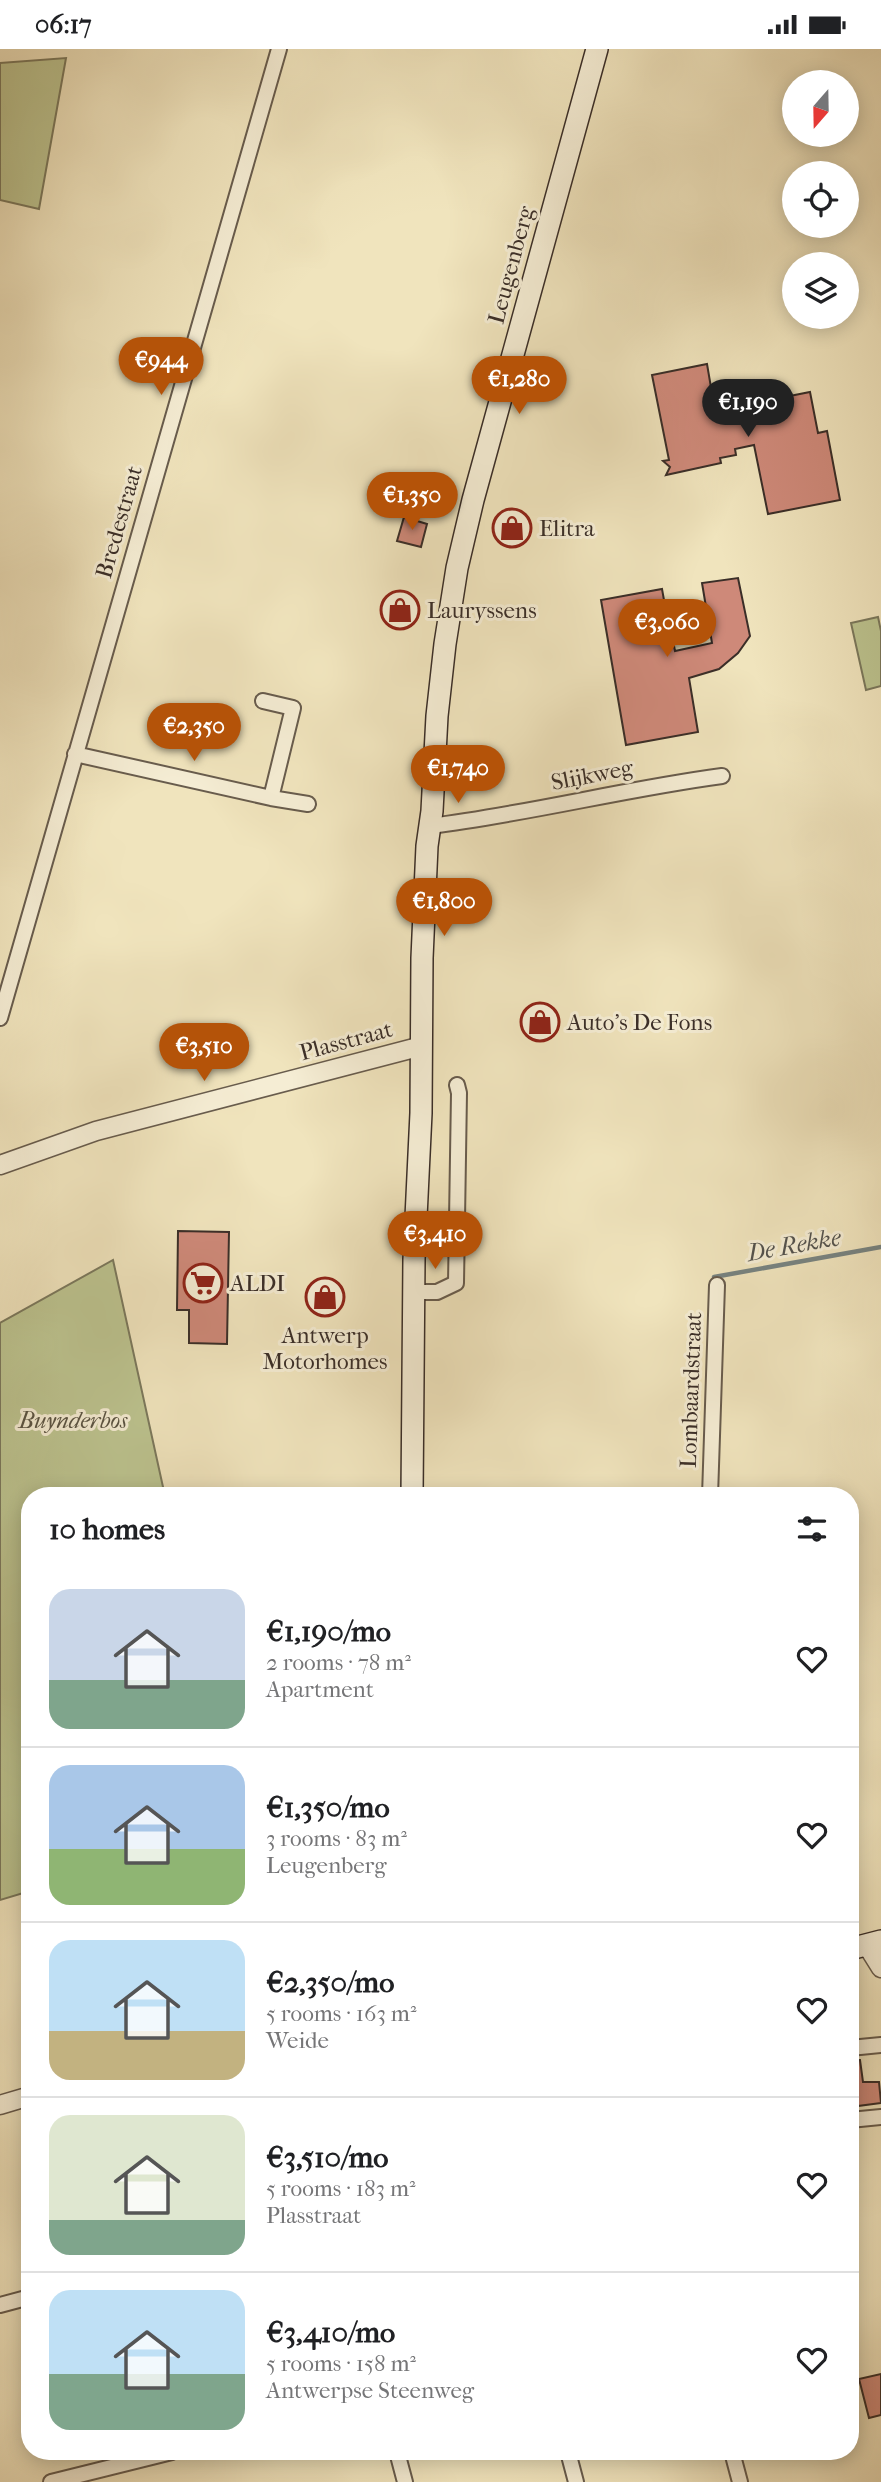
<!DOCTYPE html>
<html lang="en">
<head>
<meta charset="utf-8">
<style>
  :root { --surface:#fff; --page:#f2f2f2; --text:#202124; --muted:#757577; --line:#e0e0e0; --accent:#b45309 }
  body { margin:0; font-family:"IM FELL French Canon",serif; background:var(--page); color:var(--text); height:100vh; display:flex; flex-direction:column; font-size:26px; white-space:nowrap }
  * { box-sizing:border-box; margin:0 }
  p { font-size:23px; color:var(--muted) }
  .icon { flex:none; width:38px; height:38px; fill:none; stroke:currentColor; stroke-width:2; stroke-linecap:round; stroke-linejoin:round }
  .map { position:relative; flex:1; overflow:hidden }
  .details { position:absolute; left:21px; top:1438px; width:838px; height:973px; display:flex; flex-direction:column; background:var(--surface); border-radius:28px; box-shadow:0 4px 18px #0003 }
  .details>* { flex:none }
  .needle { width:46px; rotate:200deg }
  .fabs { position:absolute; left:782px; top:21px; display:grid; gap:14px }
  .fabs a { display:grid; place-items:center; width:77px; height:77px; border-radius:50%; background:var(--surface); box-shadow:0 4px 18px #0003; font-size:35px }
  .price { position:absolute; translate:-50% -60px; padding:0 16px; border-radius:24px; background:var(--accent); color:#fff; font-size:23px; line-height:46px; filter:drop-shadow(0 2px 4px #0008) }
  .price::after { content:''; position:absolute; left:50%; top:42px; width:21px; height:16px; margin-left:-10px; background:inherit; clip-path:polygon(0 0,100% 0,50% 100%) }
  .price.active { background:#222; color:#fff }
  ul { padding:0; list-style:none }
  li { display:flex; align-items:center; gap:21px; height:175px; padding:0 28px }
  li+li { border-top:2px solid var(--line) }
  li span { display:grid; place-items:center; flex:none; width:196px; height:140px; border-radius:21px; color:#555 }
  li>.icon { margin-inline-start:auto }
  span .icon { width:84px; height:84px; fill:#fffc; stroke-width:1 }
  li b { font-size:30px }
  h2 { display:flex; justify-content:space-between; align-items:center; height:84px; padding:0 28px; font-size:30px }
  .status { display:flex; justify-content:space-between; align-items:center; height:49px; padding:0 35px; background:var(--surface); direction:ltr }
  .status svg { height:19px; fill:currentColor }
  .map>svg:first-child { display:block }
  .green { fill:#bcc38f; stroke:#7b785c; stroke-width:2 }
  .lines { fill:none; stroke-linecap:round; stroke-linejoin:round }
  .stream { stroke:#778381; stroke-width:4.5 }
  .building { fill:#ce8979; stroke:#3a2e28; stroke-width:2 }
  .minor-casing { stroke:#685c4d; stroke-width:18 }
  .tertiary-casing { stroke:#685c4d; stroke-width:21 }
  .secondary-casing { stroke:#3a2e28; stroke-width:24 }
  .minor { stroke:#f5edd4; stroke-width:14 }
  .tertiary { stroke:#f5edd4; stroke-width:18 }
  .secondary { stroke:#f5edd4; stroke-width:21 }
  .labels { text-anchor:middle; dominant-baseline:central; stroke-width:6; stroke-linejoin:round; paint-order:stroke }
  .street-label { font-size:23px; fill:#3a2e28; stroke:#f5edd4 }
  .poi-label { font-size:23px; fill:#3a2e28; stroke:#f5edd4; text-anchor:start }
  .park-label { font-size:23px; font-style:italic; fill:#5a5342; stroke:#f5edd4 }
  .water-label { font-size:24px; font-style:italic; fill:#53524d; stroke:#f5edd4 }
</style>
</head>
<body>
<div class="status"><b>06:17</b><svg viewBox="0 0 49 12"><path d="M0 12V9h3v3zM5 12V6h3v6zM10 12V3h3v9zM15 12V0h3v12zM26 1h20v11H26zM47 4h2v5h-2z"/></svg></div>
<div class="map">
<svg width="881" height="2433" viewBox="0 0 881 2433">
  <rect width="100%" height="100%" fill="#f0e4bd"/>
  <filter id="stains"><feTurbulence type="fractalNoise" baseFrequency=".00286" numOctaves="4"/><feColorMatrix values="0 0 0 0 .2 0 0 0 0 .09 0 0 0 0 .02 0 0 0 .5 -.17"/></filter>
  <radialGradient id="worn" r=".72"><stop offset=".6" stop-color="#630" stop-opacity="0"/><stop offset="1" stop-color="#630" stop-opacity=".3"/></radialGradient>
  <!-- green -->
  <path class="green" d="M66,9L39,160L0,151V14Z
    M878,568L881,582V637L866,641L851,574Z
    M113,1211L165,1447H30V1842L0,1851V1274Z"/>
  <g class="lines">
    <!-- stream -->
    <path class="stream" d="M714,1228L881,1198"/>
  </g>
  <!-- building -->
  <path class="building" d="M707,315L715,362L810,343L818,384L827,382L840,451L768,465L754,396L735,400L736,406L720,409L721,414L666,426L670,418L663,412L669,411L652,326Z
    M404,468L427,475L421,498L397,492Z
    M738,529L750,587L738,604L719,620L689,629L698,683L626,696L601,551L662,540L664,551L661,552L668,593L673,592L675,602L712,594L702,534Z
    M178,1182L229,1183L227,1295L189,1294V1261H177Z
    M850,2011H860L863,2033H879L881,2054L850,2058Z
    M881,2325V2366L869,2369L859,2330Z"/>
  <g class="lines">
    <defs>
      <path id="minor" d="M263,652L293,659L271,749
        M75,705L271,749L308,755
        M430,777C528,765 624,740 722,727
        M0,969L279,0
        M414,1243H437L456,1234L459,1044L457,1036
        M710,1447L717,1236
        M850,1999L881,1996
        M850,2071L881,2068
        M0,2256L30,2248
        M397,2403L405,2433
        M568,2403L576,2433
        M732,2403L740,2433
        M51,2433L172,2403"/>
      <path id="tertiary" d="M0,1116L96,1082L422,997
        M866,1895L881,1919
        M0,2056L30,2047"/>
      <path id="secondary" d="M412,1447L414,1210L421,1064L422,909L427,797L432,762L437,667L445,595L457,519L473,451L597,0
        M850,1900L881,1892"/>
    </defs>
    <!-- minor casing -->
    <use href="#minor" class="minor-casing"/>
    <!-- tertiary casing -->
    <use href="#tertiary" class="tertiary-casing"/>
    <!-- secondary casing -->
    <use href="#secondary" class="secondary-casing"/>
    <!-- minor -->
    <use href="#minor" class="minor"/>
    <!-- tertiary -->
    <use href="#tertiary" class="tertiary"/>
    <!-- secondary -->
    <use href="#secondary" class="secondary"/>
  </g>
  <!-- icons -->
  <defs>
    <symbol id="shop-ring" viewBox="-11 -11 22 22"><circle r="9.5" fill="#f5edd4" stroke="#8f2418" stroke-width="1.5"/><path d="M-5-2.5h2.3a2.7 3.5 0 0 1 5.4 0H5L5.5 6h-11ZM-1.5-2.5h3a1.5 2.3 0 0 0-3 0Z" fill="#8f2418"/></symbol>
    <symbol id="supermarket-ring" viewBox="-11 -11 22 22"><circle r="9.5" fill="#f5edd4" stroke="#8f2418" stroke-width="1.5"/><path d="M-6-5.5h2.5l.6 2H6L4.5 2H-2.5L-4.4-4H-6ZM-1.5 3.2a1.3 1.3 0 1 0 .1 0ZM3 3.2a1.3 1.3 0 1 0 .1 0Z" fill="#8f2418"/></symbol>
  </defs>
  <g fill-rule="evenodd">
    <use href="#shop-ring" x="490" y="457" width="44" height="44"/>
    <use href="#shop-ring" x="378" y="539" width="44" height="44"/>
    <use href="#shop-ring" x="518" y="951" width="44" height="44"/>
    <use href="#supermarket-ring" x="181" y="1212" width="44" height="44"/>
    <use href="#shop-ring" x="303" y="1226" width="44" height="44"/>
  </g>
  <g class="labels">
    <!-- street labels -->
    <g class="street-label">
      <text transform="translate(511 216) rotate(-75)">Leugenberg</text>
      <text transform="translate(119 473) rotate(-74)">Bredestraat</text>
      <text transform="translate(592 726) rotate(-11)">Slijkweg</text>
      <text transform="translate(346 992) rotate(-15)">Plasstraat</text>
      <text transform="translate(691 1341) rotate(-88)">Lombaardstraat</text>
    </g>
    <!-- poi labels -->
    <g class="poi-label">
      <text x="539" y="479">Elitra</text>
      <text x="427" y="561">Lauryssens</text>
      <text x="567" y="973">Auto's De Fons</text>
      <text x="230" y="1234">ALDI</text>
      <text x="325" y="1286" text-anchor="middle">Antwerp<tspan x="325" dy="26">Motorhomes</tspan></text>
    </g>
    <!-- park labels -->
    <g class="park-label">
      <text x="73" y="1371">Buynderbos</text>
    </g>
    <!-- water labels -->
    <g class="water-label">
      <text transform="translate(794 1196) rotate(-10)">De Rekke</text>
    </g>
  </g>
  <rect width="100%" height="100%" filter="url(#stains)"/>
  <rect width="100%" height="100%" fill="url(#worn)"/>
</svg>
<div class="fabs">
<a><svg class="needle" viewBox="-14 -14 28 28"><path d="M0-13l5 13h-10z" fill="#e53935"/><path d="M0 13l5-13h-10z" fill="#757577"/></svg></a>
<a><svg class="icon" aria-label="locate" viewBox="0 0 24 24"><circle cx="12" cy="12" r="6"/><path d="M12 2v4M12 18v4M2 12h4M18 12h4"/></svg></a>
<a><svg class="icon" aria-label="layers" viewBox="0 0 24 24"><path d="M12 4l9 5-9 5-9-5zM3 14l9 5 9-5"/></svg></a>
</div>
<b class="price" style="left:161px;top:348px">€944</b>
<b class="price" style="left:519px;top:367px">€1,280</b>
<b class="price active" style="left:748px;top:390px">€1,190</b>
<b class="price" style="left:412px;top:483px">€1,350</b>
<b class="price" style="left:667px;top:610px">€3,060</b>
<b class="price" style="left:194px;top:714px">€2,350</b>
<b class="price" style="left:458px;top:756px">€1,740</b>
<b class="price" style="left:444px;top:889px">€1,800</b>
<b class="price" style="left:204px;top:1034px">€3,510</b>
<b class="price" style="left:435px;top:1222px">€3,410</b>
<section class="details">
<h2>10 homes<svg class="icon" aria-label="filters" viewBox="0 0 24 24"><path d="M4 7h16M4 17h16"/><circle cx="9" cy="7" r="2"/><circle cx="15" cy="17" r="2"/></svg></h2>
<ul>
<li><span style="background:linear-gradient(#c9d6e8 65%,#7fa58c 0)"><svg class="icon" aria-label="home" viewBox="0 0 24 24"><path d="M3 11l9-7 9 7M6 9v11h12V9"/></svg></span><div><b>€1,190/mo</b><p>2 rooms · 78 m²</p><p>Apartment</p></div><svg class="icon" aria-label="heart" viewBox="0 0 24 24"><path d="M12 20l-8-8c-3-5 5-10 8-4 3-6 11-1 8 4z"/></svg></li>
<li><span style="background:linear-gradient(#a9c7e8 60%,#8fb573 0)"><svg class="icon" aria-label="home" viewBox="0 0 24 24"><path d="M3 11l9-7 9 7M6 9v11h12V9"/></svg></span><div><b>€1,350/mo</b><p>3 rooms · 83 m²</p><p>Leugenberg</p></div><svg class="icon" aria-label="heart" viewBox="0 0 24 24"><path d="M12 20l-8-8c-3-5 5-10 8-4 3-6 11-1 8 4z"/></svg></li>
<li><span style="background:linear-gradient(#bfe0f5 65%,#c2b280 0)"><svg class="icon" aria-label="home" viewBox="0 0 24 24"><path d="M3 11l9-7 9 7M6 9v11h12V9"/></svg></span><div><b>€2,350/mo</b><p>5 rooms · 163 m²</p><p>Weide</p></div><svg class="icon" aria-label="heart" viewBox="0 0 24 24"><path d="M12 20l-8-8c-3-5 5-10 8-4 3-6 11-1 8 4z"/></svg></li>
<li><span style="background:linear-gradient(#dfe7d0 75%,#7fa58c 0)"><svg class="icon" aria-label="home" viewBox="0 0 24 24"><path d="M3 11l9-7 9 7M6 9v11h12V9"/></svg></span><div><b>€3,510/mo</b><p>5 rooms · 183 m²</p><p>Plasstraat</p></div><svg class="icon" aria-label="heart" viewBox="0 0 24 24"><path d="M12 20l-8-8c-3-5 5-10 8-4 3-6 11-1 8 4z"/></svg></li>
<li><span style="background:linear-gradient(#bfe0f5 60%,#7fa58c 0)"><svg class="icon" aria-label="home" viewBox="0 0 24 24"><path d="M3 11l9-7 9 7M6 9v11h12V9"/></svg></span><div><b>€3,410/mo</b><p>5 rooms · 158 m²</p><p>Antwerpse Steenweg</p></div><svg class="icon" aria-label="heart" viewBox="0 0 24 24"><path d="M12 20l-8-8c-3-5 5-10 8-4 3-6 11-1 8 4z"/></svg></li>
</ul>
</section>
</div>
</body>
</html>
